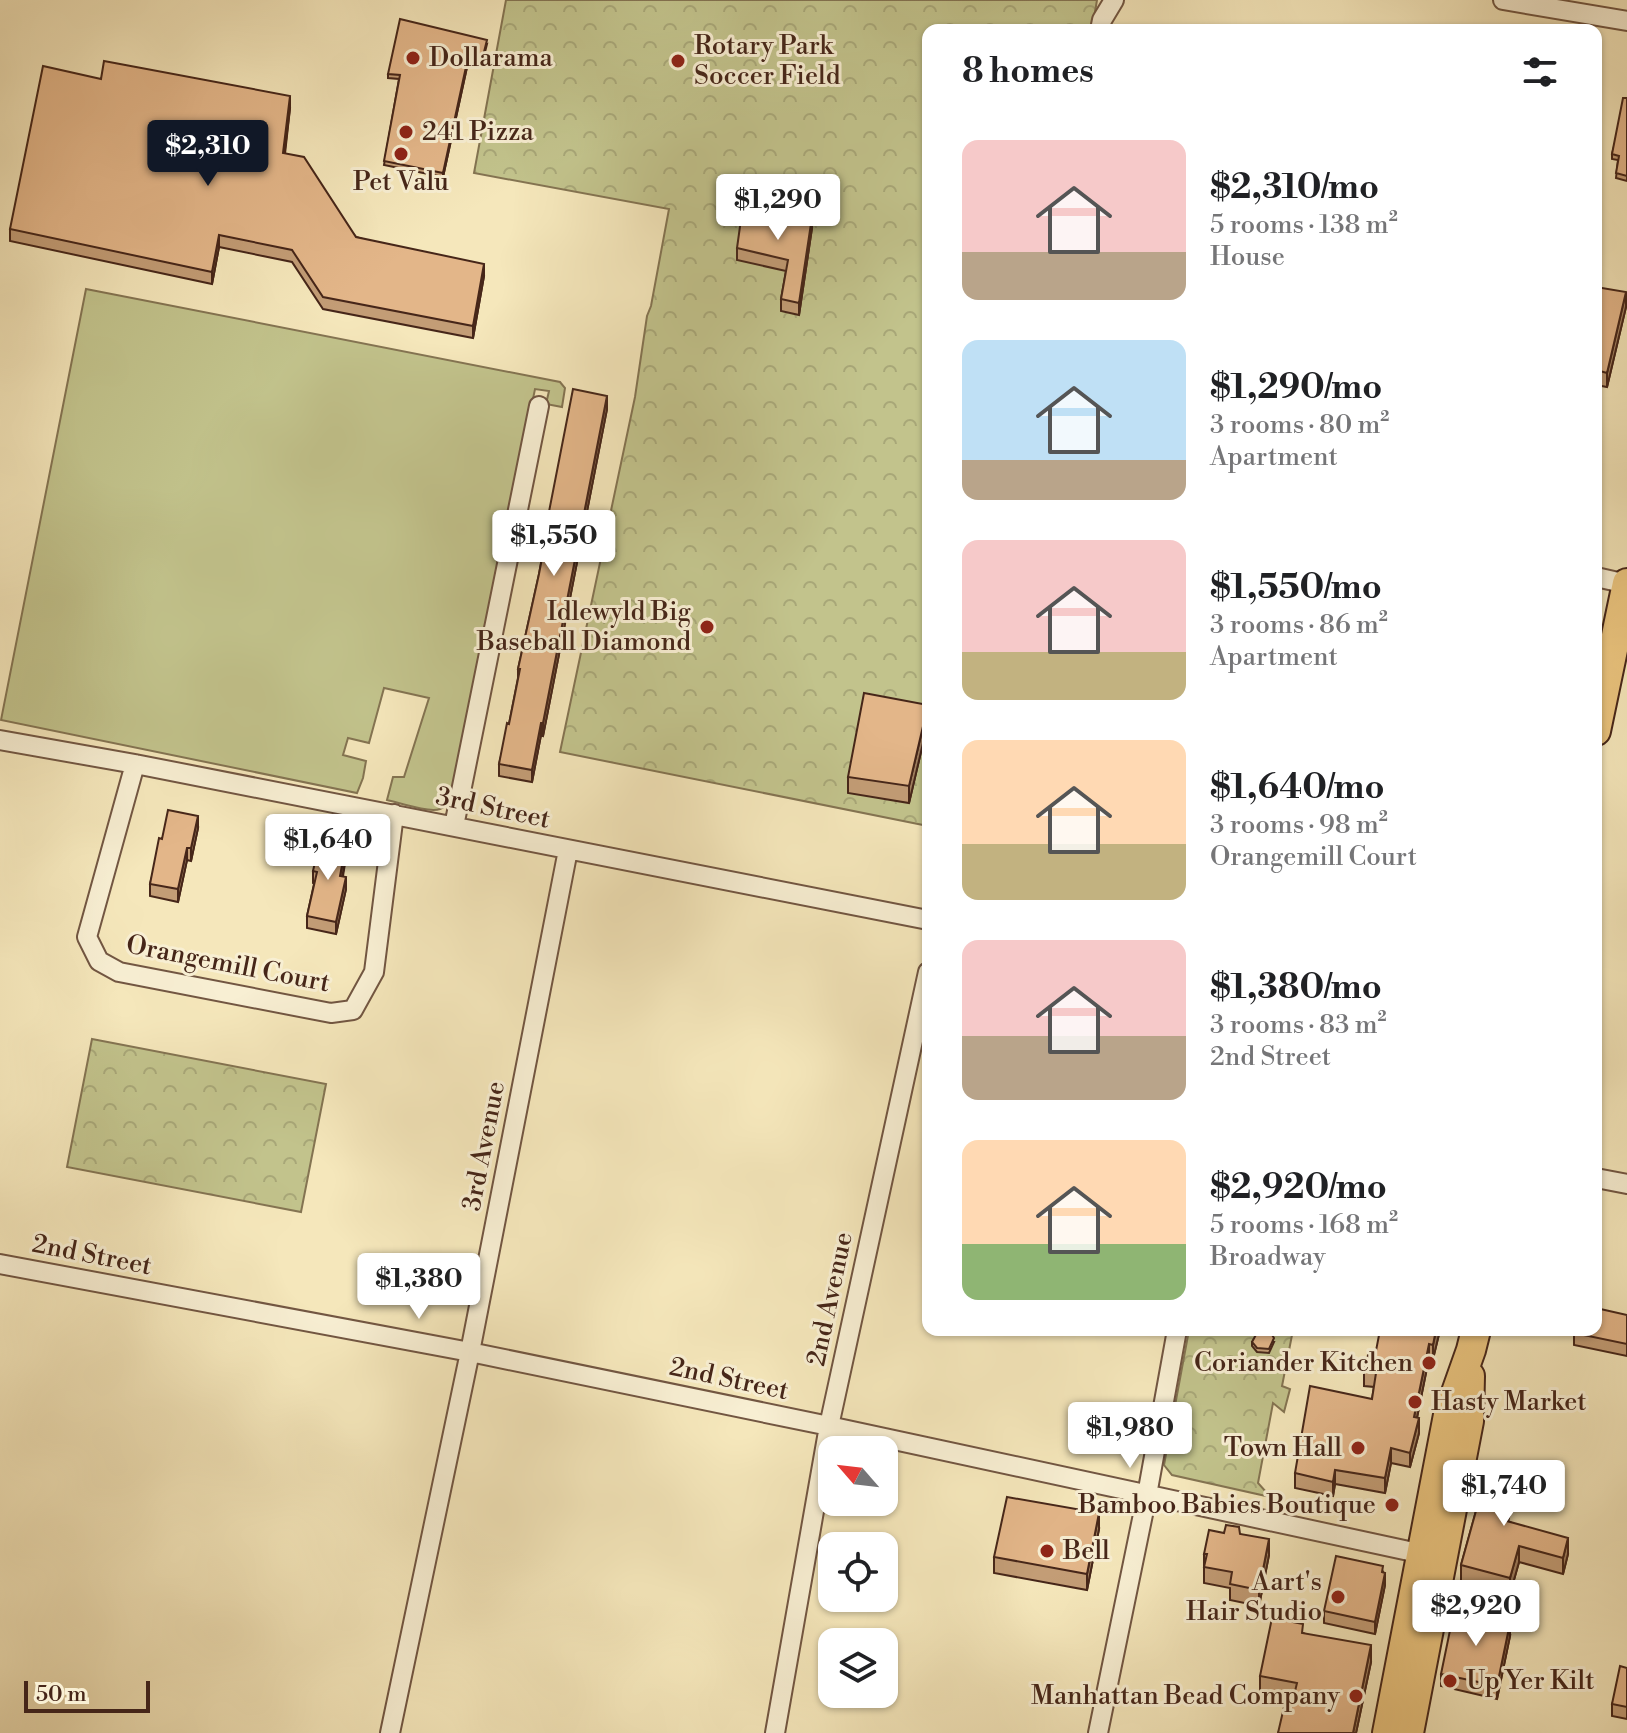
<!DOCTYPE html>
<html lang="en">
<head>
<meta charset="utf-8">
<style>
  :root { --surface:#fff; --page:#f2f2f2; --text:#202124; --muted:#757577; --accent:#111827 }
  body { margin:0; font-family:"Libre Bodoni",serif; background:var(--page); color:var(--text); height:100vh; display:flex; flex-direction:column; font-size:30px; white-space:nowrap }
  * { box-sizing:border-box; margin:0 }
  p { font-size:26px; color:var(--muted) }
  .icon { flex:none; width:44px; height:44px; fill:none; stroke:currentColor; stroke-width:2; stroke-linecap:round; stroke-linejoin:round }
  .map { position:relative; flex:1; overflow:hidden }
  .drawer { position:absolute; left:922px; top:24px; width:680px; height:1312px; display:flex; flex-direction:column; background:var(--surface); border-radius:16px; box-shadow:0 2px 6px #0004 }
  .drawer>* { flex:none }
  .needle { width:52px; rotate:298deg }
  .fabs { position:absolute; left:818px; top:1436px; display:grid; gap:16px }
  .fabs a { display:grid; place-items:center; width:80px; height:80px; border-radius:16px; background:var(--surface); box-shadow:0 2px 6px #0004; font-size:40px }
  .scale { position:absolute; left:24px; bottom:20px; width:126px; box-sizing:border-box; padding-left:8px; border:4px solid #462619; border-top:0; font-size:22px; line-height:28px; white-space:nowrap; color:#462619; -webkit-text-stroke:6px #f8efd3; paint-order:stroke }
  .price { position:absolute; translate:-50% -68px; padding:0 18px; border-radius:8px; background:#fff; color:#222; font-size:26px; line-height:52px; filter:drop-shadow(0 2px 4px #0008) }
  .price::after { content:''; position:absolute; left:50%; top:48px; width:24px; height:18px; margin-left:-12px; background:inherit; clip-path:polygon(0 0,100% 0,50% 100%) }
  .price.active { background:var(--accent); color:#fff }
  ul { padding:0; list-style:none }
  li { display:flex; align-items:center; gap:24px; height:200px; padding:0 40px }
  li span { display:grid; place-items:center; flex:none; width:224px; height:160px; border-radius:16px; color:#555 }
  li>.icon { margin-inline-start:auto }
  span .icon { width:96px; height:96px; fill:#fffc; stroke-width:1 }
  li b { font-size:34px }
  h2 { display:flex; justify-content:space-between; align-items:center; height:96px; padding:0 40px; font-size:34px }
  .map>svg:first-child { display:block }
  .green { fill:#c2c38c; stroke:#847452; stroke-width:2 }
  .forest { fill:url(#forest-crowns); stroke:#847452; stroke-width:2 }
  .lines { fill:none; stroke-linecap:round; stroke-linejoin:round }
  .minor-casing { stroke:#725642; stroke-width:22 }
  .primary-casing { stroke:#462619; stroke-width:32 }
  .minor { stroke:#f8efd3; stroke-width:18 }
  .primary { stroke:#eac47e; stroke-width:28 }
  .wall { fill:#c39d76; stroke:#462619; stroke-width:2 }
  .shaded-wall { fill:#9f7f60; stroke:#462619; stroke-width:2 }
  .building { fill:#e3b689; stroke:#462619; stroke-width:2 }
  .poi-dot { fill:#8f2418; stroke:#f8efd3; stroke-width:3 }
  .labels { text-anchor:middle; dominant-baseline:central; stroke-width:6; stroke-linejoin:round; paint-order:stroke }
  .poi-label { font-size:26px; fill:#462619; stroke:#f8efd3; text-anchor:start }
  .street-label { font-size:26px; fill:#462619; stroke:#f8efd3 }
</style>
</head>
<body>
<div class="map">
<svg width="1627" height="1733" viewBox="0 0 1627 1733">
  <defs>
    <pattern id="forest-crowns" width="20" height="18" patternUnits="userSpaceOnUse" patternTransform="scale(2)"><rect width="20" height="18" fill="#c2c38c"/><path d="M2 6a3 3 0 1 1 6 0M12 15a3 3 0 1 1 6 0" fill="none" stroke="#a8a778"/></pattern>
  </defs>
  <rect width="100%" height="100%" fill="#f5e7bb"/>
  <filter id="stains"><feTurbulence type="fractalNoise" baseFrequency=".0025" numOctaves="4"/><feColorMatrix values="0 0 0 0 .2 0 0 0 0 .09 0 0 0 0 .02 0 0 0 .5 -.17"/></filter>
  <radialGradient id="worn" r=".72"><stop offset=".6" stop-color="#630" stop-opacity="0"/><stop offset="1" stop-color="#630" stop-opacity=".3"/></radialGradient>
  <!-- green -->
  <path class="green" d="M86,289L560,382L565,388L562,407L546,404L549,391L535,389L453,794C450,800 448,806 440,809C429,813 400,803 387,800L393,777H404L429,698L384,688L369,743L348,738L343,755L366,761L363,778L357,793L1,720Z"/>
  <!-- forest -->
  <path class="forest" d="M506,0H1097L1092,30H928V826L560,752L635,397L647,316L651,306L669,209L474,173Z
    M92,1039L326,1084L301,1212L67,1167Z
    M1189,1330H1293L1282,1386L1290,1389L1284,1412L1273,1403L1258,1483L1267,1493L1266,1496L1172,1475L1164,1465Z"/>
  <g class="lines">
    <defs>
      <path id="minor" d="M1503,0L1627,21
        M1100,30L1102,20L1114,0
        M1596,577L1627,584
        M0,740L135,764L928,920
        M135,764L87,937L99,961L119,972L331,1013L353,1010L374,972L394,814
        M454,826L539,406
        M1596,1178L1627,1184
        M0,1264L470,1352L829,1426L1432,1556
        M390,1733L470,1352L568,850
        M775,1733L829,1426L928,972
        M1098,1733L1147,1495L1177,1330"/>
      <path id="primary" d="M1596,731L1627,583
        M1387,1733L1448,1415L1471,1350L1476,1330
        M1409,1733L1469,1421L1470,1376"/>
    </defs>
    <!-- minor casing -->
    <use href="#minor" class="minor-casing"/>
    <!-- primary casing -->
    <use href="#primary" class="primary-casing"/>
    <!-- minor -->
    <use href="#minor" class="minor"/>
    <!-- primary -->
    <use href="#primary" class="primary"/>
  </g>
  <!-- wall -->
  <path class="wall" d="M487,44L483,60L469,58L443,177L384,165L399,79L388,78V74Z
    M101,79L290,108L285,154L356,237L484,276L473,338L323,309L292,262L219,247L212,284L10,241V229Z
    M1627,98V181L1616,178L1618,160L1612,159V154Z
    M812,228L799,315L781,311V299L786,271L737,260V248Z
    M1596,287L1626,307L1607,387L1596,385Z
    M607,409L543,736L541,735L532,782L499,776V764L509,724L518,678V669L539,574L546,535V527Z
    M928,705V722L909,803L848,793V777Z
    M198,828L191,861L187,860L178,902L150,896V884L162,839Z
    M346,857L343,876L346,889L336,934L307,928V916L314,884L313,883V871Z
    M1627,1315V1356L1574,1345V1333Z
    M1440,1330L1433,1359L1429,1358L1417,1418L1419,1433L1410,1467L1391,1463L1385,1493L1335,1484L1333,1496L1295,1488V1473L1372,1399L1374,1387L1364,1386V1371L1375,1356Z
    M1252,1342H1274L1269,1353L1257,1352L1252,1346Z
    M1489,1464L1530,1492L1525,1510L1512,1507L1508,1521L1568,1554L1563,1574L1519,1562L1510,1594L1461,1581V1565Z
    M1099,1529L1087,1590L994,1573V1557Z
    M1224,1533L1240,1534L1269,1555L1259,1606L1230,1600V1588L1204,1583V1554Z
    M1383,1572L1385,1585L1375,1634L1324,1623V1611Z
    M1303,1633L1371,1662L1356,1733H1278L1291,1708L1293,1699L1260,1692V1676Z
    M1510,1636L1497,1699L1441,1686V1674Z
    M1627,1668V1719L1612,1716V1704Z"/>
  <!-- shaded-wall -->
  <path class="shaded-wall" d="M469,53V58L443,177V173Z
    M290,96V108L283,166V153Z
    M812,217V228L799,315V303Z
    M219,235V247L212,284V272Z
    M484,264V276L473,338V326Z
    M1626,292V307L1607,387V373Z
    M607,396V409L543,736V723Z
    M928,706V722L909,803V786Z
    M541,723V735L532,782V770Z
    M198,816V828L191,861V848Z
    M346,845V857L340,888V876Z
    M187,848V860L178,902V889Z
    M346,877V889L336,934V922Z
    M1436,1330H1440L1433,1359V1345Z
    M1429,1344V1358L1414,1432V1417Z
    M1419,1418V1433L1410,1467V1453Z
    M1391,1448V1463L1385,1493V1478Z
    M1335,1470V1484L1333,1496V1482Z
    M1530,1476V1492L1525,1510V1494Z
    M1512,1490V1507L1503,1537V1520Z
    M1099,1513V1529L1087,1590V1574Z
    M1568,1538V1554L1563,1574V1558Z
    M1269,1539V1555L1259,1606V1590Z
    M1519,1546V1562L1510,1594V1578Z
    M1385,1573V1585L1375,1634V1622Z
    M1510,1623V1636L1497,1699V1686Z
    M1371,1645V1662L1356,1733H1353Z"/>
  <!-- building -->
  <path class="building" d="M400,19L487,40L483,56L469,53L443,173L384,161L400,75L388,74Z
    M104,61L290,96L283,153L304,157L356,237L484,264L473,326L323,297L292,250L219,235L212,272L10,229L43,66L101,79Z
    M1623,98H1627V176L1616,173L1619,156L1612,154Z
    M743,205L812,217L799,303L781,299L788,260L737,248Z
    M1596,287L1626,292L1607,373L1596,370Z
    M573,389L607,396L543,723H541L532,770L499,764L507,723L509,724L520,669H518L539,574L548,527H546Z
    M864,693L928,705L909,786L848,777Z
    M168,810L198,816L191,848H187L178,889L150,884L159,838L162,839Z
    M320,840L346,845L340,876L346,877L336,922L307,916L317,872L313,871Z
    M1596,1308L1627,1315V1344L1574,1333L1575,1330H1596Z
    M1269,1330L1274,1338L1269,1349L1257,1348L1252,1342L1258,1331Z
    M1380,1330H1436L1433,1345L1429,1344L1414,1417L1419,1418L1410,1453L1391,1448L1385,1478L1335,1470L1333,1482L1295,1473L1310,1386L1372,1399L1376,1373L1364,1371L1368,1355L1375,1356Z
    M1489,1464L1530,1476L1525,1494L1512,1490L1503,1520L1568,1538L1563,1558L1519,1546L1510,1578L1461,1565Z
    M1007,1497L1099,1513L1087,1574L994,1557Z
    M1226,1525L1239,1527L1240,1534L1269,1539L1259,1590L1230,1584L1232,1572L1204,1567L1207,1554H1204L1209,1530L1224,1533Z
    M1336,1556L1383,1566L1382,1572L1385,1573L1375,1622L1324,1611Z
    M1454,1611L1510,1623L1497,1686L1441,1674Z
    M1272,1618L1303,1624L1302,1633L1371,1645L1353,1733H1278L1284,1707L1291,1708L1297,1683L1260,1676Z
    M1620,1666L1627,1668V1707L1612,1704Z"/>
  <!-- markers -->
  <g class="poi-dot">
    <circle cx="413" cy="58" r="8"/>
    <circle cx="678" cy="61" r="8"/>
    <circle cx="406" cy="132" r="8"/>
    <circle cx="401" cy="154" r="8"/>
    <circle cx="707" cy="627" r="8"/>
    <circle cx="1429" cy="1363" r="8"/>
    <circle cx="1415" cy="1402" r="8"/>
    <circle cx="1358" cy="1448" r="8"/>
    <circle cx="1392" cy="1505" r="8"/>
    <circle cx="1047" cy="1551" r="8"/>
    <circle cx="1338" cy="1597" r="8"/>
    <circle cx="1450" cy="1681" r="8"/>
    <circle cx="1356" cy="1696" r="8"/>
  </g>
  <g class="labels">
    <!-- poi labels -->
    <g class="poi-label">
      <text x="694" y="46">Rotary Park<tspan x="694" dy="30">Soccer Field</tspan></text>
      <text x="429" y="58">Dollarama</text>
      <text x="422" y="132">241 Pizza</text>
      <text x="401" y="182" text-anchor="middle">Pet Valu</text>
      <text x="691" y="612" text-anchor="end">Idlewyld Big<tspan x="691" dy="30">Baseball Diamond</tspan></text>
      <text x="1413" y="1363" text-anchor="end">Coriander Kitchen</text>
      <text x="1431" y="1402">Hasty Market</text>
      <text x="1342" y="1448" text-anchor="end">Town Hall</text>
      <text x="1376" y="1505" text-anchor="end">Bamboo Babies Boutique</text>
      <text x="1063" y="1551">Bell</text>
      <text x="1322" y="1582" text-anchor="end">Aart's<tspan x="1322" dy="30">Hair Studio</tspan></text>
      <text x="1466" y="1681">Up Yer Kilt</text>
      <text x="1340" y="1696" text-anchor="end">Manhattan Bead Company</text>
    </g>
    <!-- street labels -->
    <g class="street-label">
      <text transform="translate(493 808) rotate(12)">3rd Street</text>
      <text transform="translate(228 964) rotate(11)">Orangemill Court</text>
      <text transform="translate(484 1146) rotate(-79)">3rd Avenue</text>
      <text transform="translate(92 1255) rotate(11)">2nd Street</text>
      <text transform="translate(830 1299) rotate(-78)">2nd Avenue</text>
      <text transform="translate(729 1379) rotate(12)">2nd Street</text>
    </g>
  </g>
  <rect width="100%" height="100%" filter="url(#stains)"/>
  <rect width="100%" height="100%" fill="url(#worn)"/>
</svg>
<div class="fabs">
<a><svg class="needle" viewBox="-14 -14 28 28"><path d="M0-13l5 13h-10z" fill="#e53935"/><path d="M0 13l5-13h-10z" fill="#757577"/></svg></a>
<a><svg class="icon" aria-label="locate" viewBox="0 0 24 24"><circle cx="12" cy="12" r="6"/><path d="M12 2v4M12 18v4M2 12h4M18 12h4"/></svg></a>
<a><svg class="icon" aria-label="layers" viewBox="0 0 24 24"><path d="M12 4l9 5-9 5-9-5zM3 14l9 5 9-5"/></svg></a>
</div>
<div class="scale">50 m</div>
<b class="price active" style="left:208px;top:188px">$2,310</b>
<b class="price" style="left:778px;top:242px">$1,290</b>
<b class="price" style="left:554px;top:578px">$1,550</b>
<b class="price" style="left:328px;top:882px">$1,640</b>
<b class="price" style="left:419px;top:1321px">$1,380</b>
<b class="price" style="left:1130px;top:1470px">$1,980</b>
<b class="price" style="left:1504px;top:1528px">$1,740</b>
<b class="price" style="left:1476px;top:1648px">$2,920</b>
<section class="drawer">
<h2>8 homes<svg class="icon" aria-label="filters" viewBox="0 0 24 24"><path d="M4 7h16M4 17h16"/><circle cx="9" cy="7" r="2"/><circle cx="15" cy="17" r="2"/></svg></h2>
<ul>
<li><span style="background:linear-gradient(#f6c9c9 70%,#b9a48a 0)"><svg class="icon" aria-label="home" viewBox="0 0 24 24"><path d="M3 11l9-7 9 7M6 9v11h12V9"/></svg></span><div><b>$2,310/mo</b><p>5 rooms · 138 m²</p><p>House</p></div></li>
<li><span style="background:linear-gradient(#bfe0f5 75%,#b9a48a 0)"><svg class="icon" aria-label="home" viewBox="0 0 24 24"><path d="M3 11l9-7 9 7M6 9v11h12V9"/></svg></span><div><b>$1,290/mo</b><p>3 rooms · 80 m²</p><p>Apartment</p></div></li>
<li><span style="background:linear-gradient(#f6c9c9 70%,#c2b280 0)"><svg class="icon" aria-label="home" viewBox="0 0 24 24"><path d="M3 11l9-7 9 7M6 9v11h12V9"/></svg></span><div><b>$1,550/mo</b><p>3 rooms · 86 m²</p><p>Apartment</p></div></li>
<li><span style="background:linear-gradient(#ffd9b3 65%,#c2b280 0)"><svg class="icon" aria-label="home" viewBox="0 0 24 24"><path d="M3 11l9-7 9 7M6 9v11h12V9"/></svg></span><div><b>$1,640/mo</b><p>3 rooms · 98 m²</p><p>Orangemill Court</p></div></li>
<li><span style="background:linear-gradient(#f6c9c9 60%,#b9a48a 0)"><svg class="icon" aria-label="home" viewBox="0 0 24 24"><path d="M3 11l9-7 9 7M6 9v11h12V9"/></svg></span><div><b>$1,380/mo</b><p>3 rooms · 83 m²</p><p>2nd Street</p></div></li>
<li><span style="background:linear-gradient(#ffd9b3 65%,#8fb573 0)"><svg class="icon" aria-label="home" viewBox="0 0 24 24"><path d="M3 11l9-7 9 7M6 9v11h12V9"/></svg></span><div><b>$2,920/mo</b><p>5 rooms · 168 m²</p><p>Broadway</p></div></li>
</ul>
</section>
</div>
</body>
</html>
